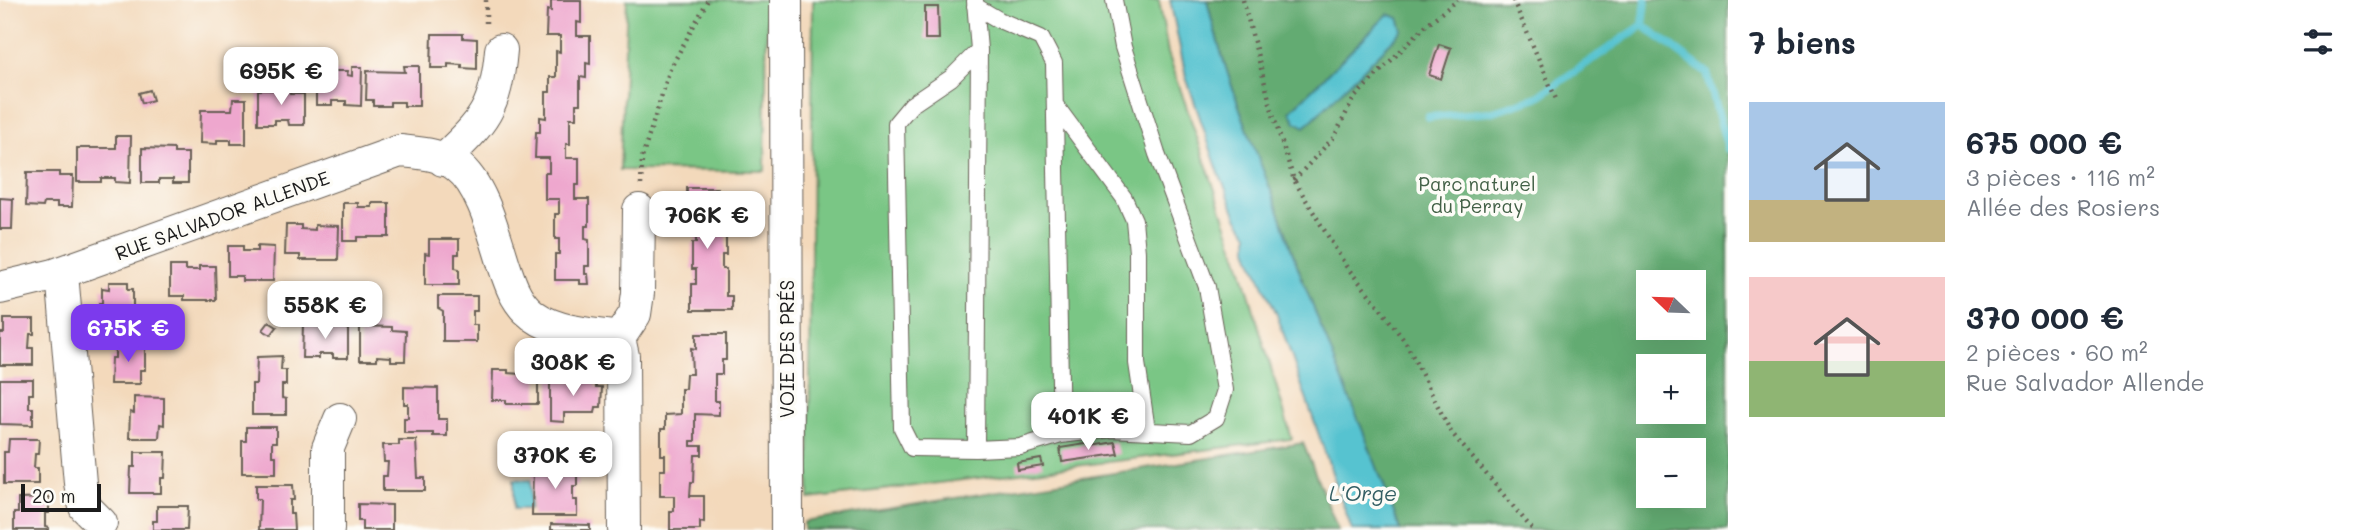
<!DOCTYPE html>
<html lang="fr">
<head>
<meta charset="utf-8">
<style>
  :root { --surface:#fff; --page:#f6f6f7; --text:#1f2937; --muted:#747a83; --accent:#7c3aed }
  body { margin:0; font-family:Mali,sans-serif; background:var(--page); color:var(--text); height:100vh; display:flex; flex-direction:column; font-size:26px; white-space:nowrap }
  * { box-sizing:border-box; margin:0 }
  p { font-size:23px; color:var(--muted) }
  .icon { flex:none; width:38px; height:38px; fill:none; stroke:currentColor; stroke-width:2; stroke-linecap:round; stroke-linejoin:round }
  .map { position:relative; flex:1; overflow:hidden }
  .side { display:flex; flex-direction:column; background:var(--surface); width:630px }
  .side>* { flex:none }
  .needle { width:46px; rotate:293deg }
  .fabs { position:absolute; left:1636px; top:270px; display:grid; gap:14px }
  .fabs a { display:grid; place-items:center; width:70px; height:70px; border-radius:0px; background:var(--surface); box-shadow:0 7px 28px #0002; font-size:35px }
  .scale { position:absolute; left:21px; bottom:18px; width:80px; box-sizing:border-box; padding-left:7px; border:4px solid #1c1c1c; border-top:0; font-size:19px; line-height:24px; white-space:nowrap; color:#1c1c1c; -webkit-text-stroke:5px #fdfcf7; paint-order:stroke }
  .price { position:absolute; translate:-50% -60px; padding:0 16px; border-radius:14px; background:#fff; color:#222; font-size:23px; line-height:46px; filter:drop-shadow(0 2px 4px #0008) }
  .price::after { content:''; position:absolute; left:50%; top:42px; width:21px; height:16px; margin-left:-10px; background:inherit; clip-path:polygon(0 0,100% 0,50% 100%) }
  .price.current { background:var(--accent); color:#fff }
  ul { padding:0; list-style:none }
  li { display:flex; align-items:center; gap:21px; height:175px; padding:0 21px }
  li span { display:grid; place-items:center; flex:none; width:196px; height:140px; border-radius:0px; color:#555 }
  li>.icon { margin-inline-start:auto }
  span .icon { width:84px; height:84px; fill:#fffc; stroke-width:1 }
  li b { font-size:30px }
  h2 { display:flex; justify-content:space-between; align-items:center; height:84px; padding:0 21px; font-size:30px }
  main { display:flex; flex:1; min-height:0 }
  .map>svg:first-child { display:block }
  .green { fill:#7ac685; stroke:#4b7150; stroke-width:2 }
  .forest { fill:#63ab72; stroke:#406447; stroke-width:2; fill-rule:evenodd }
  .water { fill:#57c3d0; stroke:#3a7076; stroke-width:2 }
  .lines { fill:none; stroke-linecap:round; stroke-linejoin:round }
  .stream { stroke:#57c3d0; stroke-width:8 }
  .building { fill:#eea7ce }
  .service-casing { stroke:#675e54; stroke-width:18 }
  .minor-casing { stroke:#675e54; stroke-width:34 }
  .path { stroke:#675e54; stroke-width:4.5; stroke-dasharray:2 5; stroke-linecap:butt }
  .service { stroke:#fff; stroke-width:16 }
  .minor { stroke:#fff; stroke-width:32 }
  .labels { text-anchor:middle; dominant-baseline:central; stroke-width:7; stroke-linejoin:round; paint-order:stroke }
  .park-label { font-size:19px; fill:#426046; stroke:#fdfcf7 }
  .street-label { font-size:19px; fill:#1c1c1c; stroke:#fdfcf7 }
  .water-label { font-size:21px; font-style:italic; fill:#345f64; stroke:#fdfcf7 }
</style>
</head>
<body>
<main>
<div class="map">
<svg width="1728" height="530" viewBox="0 0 1728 530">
  <rect width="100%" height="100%" fill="#fdfcf7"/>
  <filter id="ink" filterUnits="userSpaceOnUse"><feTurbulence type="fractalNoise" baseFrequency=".0143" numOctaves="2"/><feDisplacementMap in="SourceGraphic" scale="14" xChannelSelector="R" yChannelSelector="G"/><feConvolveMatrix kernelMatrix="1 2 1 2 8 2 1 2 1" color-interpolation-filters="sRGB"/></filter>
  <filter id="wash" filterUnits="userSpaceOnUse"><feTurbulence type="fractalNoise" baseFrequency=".00686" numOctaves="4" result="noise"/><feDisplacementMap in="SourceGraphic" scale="28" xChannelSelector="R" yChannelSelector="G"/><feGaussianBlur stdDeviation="1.57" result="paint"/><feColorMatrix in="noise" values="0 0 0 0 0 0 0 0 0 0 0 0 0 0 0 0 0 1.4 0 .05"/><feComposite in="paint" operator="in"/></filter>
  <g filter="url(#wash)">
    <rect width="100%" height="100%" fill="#f3d9bb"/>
    <!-- green -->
    <path class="green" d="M627,0H767L765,171L620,170Z
      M813,0H1159L1168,53L1240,263L1292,439L809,499Z"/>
    <!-- forest -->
    <path class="forest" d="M1207,0H1728V530H1400C1369,440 1328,352 1296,262C1290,247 1286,232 1281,217C1253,145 1224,75 1207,0ZM1648,282H1694V327H1648ZM1648,366H1694V411H1648ZM1648,450H1694V495H1648Z
      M1303,443L1338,530H804V522Z"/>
    <!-- water -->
    <path class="water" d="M1170,0H1207C1224,75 1254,145 1281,217C1286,232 1290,247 1296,262C1329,352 1369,439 1400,530H1352L1276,312L1252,260L1248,248V234L1237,217L1217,168L1186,77Z
      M1388,14L1399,18L1403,30L1305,127L1296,122L1290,111Z
      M514,479L531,480L530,509H514Z"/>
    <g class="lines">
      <!-- stream -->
      <path class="stream" d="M1646,0L1643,25L1707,73L1728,149
        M1428,117L1490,112L1537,97L1643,25"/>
    </g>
    <g id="blocks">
      <!-- building -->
      <path class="building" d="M551,0H581V23L577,22V36H590V64L586,63V78L580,77V104H576V118H570V144H566V158H579V185H575V199H589V226H585V239L589,240V266H585V274H588L589,284H580V280H555V254H559V239H555V214H559V199H545V173H549V158H535L536,132H540V117L546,118V92H550V77H556V51L560,52V36H546L547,10L551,11Z
        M925,7H938L939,39H925Z
        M432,34H463V38L477,39V69L462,68V65L448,64V68H431Z
        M1439,44L1451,48L1441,79L1429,75Z
        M404,66H419V106H404V102H390V106H373V100H366L367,71L405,72Z
        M352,67H362L361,106L346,105V101H332V105H316V71H348L347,75L352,76Z
        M150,90L153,100L142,103L139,93Z
        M258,90H290V94H304V125H289L288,120H275V124H258Z
        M233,99H246V144H231V140H217V144L200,143L201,110H232Z
        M116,136H131L130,183L115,182V178H101V182H77V148H116Z
        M142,148L174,149V153H188V183H173V179H159V183H142Z
        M27,172H59V176H73L72,207H57V203H44L43,207L26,206Z
        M687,188H717L716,214L712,215V229H726V255H722V269H726V296H732V310H692V284H696V269H692V243H696V228H682L683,203H687Z
        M0,198L13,199L12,229H0Z
        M343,203H358V207H372V203H389V237H357V241H343Z
        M286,225H301V229L315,230V225L339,226L338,260H300V255H285Z
        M429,239H459V254H455V268L459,269V285H425V253L429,254Z
        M228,246H243V251H257V246L274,247L273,281H242V276H228Z
        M170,266H185V270H199V266H215L216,300H184V296H170Z
        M109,282H128V289H133V316H143V330L99,329V303H102V288L109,289Z
        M438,296H477V311H473V325H477V342H443V311L438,308Z
        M4,319H34V334H30L29,348H33V365H0V333H4Z
        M269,322L277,327L271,335L263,330Z
        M303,324H348V358H333V354H319V358H302Z
        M360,326L392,327V330L406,331L405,361H391V357L377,356V360H360Z
        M696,334H726V360H722V374H715V401H719V415L695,414V441H691V446H702V455H695L694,482H691L690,496H704V523L700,522V530H670V511H674V496H660V470H665V455H661V429H665V415L681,414V389H685L686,374H692L691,348L696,349Z
        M115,343L145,344V370H140V384H110L111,358H115Z
        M282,356L281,370H286V385H282V398L286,399V415H252V384H256L257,357Z
        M493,370H508V373L521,374L522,370H538V404H506V400H492Z
        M550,378H565V382H579V378L596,379V387H602L601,407H596L595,413H564V422L550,421Z
        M0,379H33V394H29V408H33V425L0,424Z
        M404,387L438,388V419H447V436H433V433H404V418H408V404H404Z
        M134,397L164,398V425L160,424L159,438H129L130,412L134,413Z
        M246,427H276V442H272V456H276V473H242V441H246Z
        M9,439H39L38,454H35L34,468H38V484H4V452H8Z
        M399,440H416L418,478H425V491H383V476H387L388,462H384L383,445H399Z
        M1115,442L1118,454L1062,462L1060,448L1092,443V446Z
        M135,452H166L165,478H161V493H130L131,467H135Z
        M1041,459L1043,466L1018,470L1017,463Z
        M547,464L577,465V486H573V500H577V516H532L533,470H547Z
        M256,485H293L294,500H290V514H293L294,530H259L260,499H256Z
        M49,498V513H45V527L49,528V530H14V513H18V499Z
        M358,504L392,505V530H362V521H358Z
        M157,506H188L187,530H153V521H157Z
        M551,524L590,525V530H551Z"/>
    </g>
  </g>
  <g filter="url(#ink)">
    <use href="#blocks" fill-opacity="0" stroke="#675e54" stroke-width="2"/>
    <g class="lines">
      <defs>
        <path id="service" d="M975,1L979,50L976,449
          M975,6L999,20L1041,38L1054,63L1061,435
          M979,50L951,78L911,105L896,123L902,428L912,448L976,449L1020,447L1061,435L1111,429L1191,433L1216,418L1225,390L1207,287L1157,154L1123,47L1114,0
          M1056,106L1124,198L1134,220L1137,252V363L1147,430"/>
        <path id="minor" d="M786,0L787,530
          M443,160C484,121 496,109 501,50
          M62,273L80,483L85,507L101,523
          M0,288L54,275L400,151C418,153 442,154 457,166C483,185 495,238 505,268C510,283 515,298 527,310C550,333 590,333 619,338L623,356L624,530
          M619,338L635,314L638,293L639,210
          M328,530V448L340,419"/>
      </defs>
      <!-- service casing -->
      <use href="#service" class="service-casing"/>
      <!-- minor casing -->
      <use href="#minor" class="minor-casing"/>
      <!-- path -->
      <path class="path" d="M486,0V27
        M1243,0L1274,118L1294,180L1346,266L1378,305L1406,343L1451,432L1533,530
        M1513,0L1556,99
        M1294,180L1334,137L1354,98L1427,24L1458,0
        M641,185L642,158L670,69L708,0"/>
      <!-- service -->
      <use href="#service" class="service"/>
      <!-- minor -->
      <use href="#minor" class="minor"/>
    </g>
  </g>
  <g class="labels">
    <!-- park labels -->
    <g class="park-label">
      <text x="1477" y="183">Parc naturel<tspan x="1477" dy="22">du Perray</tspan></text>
    </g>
    <!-- street labels -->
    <g class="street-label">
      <text transform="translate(222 215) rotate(-20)">RUE SALVADOR ALLENDE</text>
      <text transform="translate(786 349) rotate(-90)">VOIE DES PRÉS</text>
    </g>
    <!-- water labels -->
    <g class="water-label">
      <text x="1363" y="492">L'Orge</text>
    </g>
  </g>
</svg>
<div class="fabs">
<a><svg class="needle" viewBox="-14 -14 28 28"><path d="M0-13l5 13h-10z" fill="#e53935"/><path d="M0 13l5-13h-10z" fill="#747a83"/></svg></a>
<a>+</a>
<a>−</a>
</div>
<div class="scale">20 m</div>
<b class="price" style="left:281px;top:107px">695K €</b>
<b class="price" style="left:707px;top:251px">706K €</b>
<b class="price" style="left:325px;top:341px">558K €</b>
<b class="price current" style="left:128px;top:364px">675K €</b>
<b class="price" style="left:573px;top:398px">308K €</b>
<b class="price" style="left:1088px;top:452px">401K €</b>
<b class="price" style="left:555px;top:491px">370K €</b>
</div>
<section class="side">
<h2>7 biens<svg class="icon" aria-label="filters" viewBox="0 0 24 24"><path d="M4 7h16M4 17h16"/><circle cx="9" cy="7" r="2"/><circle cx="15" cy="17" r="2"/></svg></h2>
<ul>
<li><span style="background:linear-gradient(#a9c7e8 70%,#c2b280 0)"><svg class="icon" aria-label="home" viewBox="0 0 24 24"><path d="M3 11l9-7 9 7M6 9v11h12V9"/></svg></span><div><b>675 000 €</b><p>3 pièces · 116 m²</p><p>Allée des Rosiers</p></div></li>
<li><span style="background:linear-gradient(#f6c9c9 60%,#8fb573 0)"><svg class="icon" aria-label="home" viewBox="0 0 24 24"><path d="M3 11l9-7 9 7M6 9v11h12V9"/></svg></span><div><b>370 000 €</b><p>2 pièces · 60 m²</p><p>Rue Salvador Allende</p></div></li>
</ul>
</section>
</main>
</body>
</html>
